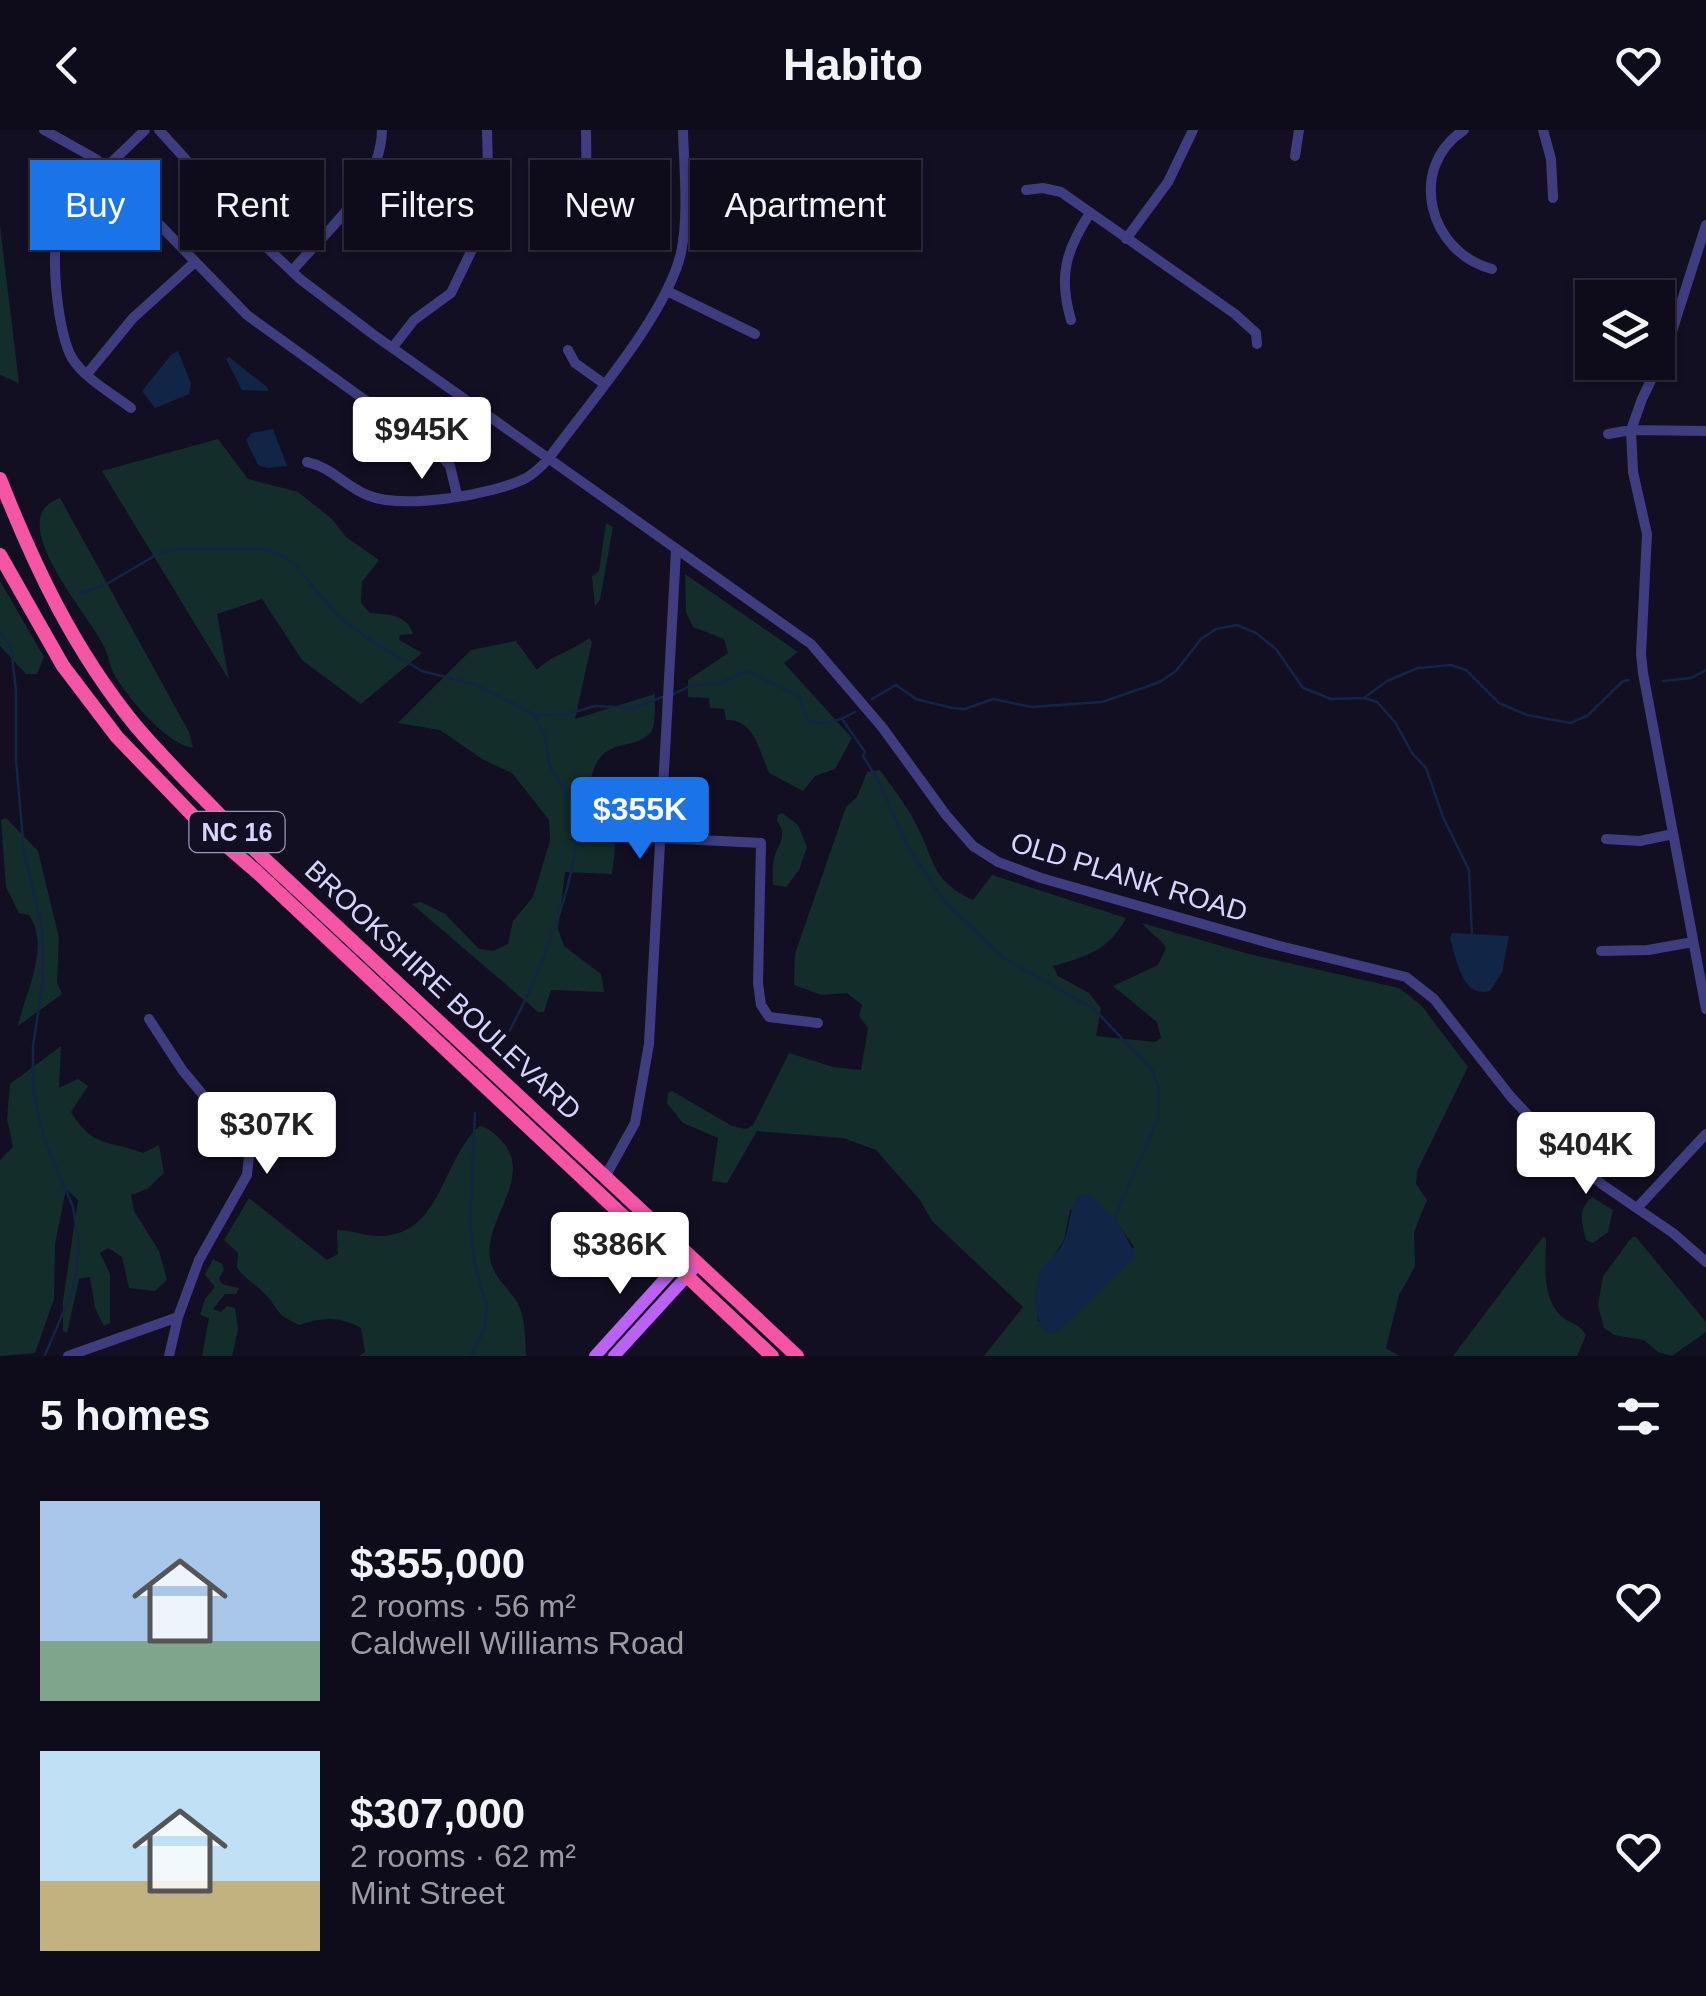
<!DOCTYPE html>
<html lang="en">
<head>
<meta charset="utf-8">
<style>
  :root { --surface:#0e0b1a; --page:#171423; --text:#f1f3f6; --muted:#9b9ba2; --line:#2e2b39; --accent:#1a73e8 }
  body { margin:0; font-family:Arial,sans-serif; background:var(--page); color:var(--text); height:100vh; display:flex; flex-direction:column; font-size:38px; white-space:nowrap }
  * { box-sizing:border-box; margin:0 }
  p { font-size:32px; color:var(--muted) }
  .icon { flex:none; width:55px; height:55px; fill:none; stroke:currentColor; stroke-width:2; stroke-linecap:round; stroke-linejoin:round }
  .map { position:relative; height:1226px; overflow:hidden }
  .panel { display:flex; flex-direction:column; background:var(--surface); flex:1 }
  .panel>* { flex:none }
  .guide { position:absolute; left:30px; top:30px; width:1000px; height:90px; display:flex; gap:20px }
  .buttons { position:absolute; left:1575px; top:150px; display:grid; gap:20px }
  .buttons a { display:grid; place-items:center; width:100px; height:100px; border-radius:0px; background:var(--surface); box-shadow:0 2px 8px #0004,0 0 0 2px var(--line); font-size:50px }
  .price { position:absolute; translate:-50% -85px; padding:0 22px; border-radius:10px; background:#fff; color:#222; font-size:32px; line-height:65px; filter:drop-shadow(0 2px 5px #0008) }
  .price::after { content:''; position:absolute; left:50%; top:60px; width:30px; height:22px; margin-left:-15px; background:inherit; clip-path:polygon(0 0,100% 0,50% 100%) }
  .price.selected { background:var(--accent); color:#fff }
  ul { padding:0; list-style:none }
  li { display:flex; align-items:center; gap:30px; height:250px; padding:0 40px }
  li span { display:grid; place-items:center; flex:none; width:280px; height:200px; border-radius:0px; color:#555 }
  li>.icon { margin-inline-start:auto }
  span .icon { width:120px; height:120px; fill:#fffc; stroke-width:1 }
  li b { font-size:42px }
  h2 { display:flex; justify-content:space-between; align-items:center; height:120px; padding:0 40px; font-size:42px }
  .chip { padding:0 35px; border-radius:0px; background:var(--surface); box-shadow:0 2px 8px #0004,0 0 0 2px var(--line); font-size:35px; line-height:90px }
  .chip.selected { background:var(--accent); color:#fff }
  header { display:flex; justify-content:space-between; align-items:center; height:130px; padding:0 40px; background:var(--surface); font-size:45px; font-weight:600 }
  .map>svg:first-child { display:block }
  .green { fill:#132d2b; fill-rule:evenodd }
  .water { fill:#112646 }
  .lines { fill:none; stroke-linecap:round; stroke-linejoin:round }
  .stream { stroke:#112646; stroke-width:2.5 }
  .minor { stroke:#3e3d7f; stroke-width:10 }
  .major { stroke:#bb61f6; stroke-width:12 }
  .highway { stroke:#f655a6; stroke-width:14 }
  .labels { text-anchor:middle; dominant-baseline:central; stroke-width:10; stroke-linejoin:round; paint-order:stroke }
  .shield { fill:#120f23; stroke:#9c99bc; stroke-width:2.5 }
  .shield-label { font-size:25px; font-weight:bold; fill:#d7d4fd }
  .street-label { font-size:28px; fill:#d7d4fd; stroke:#120f23 }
</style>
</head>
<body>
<header><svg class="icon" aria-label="back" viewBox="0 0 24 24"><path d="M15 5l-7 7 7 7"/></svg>Habito<svg class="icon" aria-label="heart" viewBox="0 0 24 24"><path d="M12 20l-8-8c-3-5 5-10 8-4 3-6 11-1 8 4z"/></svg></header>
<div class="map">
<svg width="1706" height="1226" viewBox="0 0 1706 1226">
  <rect width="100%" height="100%" fill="#120f23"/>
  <!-- green -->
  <path class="green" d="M0,96L19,253L0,245Z
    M218,309L248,349L298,362L332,389L346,407L379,430L362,452L361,473L370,483C387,485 407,483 413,504L400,505L399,510L422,523L361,574L302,530L262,469L217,484L229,550L102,341Z
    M60,368L189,602L193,618C166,614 124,564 112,540C109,533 108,525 105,518C88,485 35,426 40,389C42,377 50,372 60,368Z
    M606,393L613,397L600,470L595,476L592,446L599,441Z
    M685,444L798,522L784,533L852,608L835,639L815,646L803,661L769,643C759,621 755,589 726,590L724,579L710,578L709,568L688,567V550L728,523L724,509L693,497L686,482Z
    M0,451L44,527L37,544H26L0,516Z
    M589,508L592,512L575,589L655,564C654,575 657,595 650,603C633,622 600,605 591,649C585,676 606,683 613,705C617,717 613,732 612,744L565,742L558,799L564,816L601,844L604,862L551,860L544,882H538L412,774L421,772L445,784L479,819L493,821L508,814L513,791L533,767L550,711L549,690L512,643L482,629L440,600L398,593L471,520L516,511L537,540C549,526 573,521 589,508Z
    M880,640C892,657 905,673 915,692C936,730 928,748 973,770L992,745L1126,788C1109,820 1086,827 1053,836L1058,846L1089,863L1101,878L1096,906L1155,912L1161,908L1157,892L1113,856L1158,835L1166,818C1160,807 1149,803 1142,793L1249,824L1399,858L1421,875L1468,937L1417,1041L1416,1054L1427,1070L1414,1102L1415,1137L1399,1165L1386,1218L1399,1226H984L1023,1177L932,1091L920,1070L876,1020L843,1008L757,1001L727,1053L712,1051L718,1008L683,993L667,973L668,963L672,961L732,996L746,999L753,995L789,923L833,937L861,940L868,898L859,886L862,875L847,863L822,865L794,855L795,824L846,677L857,667L867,642ZM1070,1080L1115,1090L1134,1117L1038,1192L1037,1151L1064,1110Z
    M782,683L798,695L807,717L799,740L786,757L773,755C773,747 772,737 774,729C777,714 789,707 777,691L778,685Z
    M6,688L38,721L59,808L57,852L62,864L18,896C25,863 51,817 29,785L19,783L6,757L1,690Z
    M61,916L59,958L78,949L88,956L71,982C94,1019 107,1009 143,1023L159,1015L164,1043L147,1059L131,1065L134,1081L159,1121L167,1150L155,1161L129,1158L122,1127L108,1118L100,1123L110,1144V1193L104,1196L95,1178L90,1147L79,1149L67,1203L63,1201V1171L78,1070L66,1059L55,1114L54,1169L35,1223L0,1226V1030L13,1017L7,989L10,954Z
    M480,996C489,998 492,1002 499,1008C539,1046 479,1092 491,1133C496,1150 509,1158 517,1172C526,1188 525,1209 526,1226H359L365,1222L361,1198C340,1186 322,1187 299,1195C277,1184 281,1184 268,1167C260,1157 246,1150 237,1138L238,1123L224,1110L249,1068L327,1130L338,1124L337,1100C352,1100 368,1107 383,1106C442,1103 442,1028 480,996Z
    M1592,1067L1613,1080L1608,1102L1593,1113L1586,1110C1582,1092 1577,1080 1592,1067Z
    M1543,1107L1546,1108C1546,1133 1541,1167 1561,1186C1570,1194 1579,1193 1586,1205L1577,1226H1453Z
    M1632,1107H1636L1706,1192V1202L1672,1226L1658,1222L1644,1210L1614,1205L1604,1198L1598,1175L1603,1146Z
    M213,1129L222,1134L224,1140L219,1148L222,1154L239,1158L236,1164H225L213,1179L221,1182L227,1176L235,1178L238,1199L232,1226H202L209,1188L200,1185L205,1169L215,1157L205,1145Z"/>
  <!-- water -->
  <path class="water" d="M178,221L191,254L189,264L155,278L142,261L171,225Z
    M229,227L268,258V261L242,260L226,229Z
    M273,299L287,336L268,338L258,335L246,310L252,303Z
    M1452,803L1509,806L1502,842L1490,861C1462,869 1456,828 1450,808Z
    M1088,1064L1115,1088L1135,1123L1131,1131L1063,1197L1052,1205C1033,1198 1032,1159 1040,1142C1046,1130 1059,1123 1064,1111C1070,1096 1069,1081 1077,1067Z"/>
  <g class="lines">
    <!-- stream -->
    <path class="stream" d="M79,464L105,455L156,425L178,419H263L282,425L295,435L338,486L373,512L422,541L476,555L535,585L567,584L595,576L635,578L662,567
      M1,503L11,517L16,561V629L24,722L42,797L43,851L33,916V959L44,1009L73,1077L79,1116L75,1155L45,1225
      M1663,551L1691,548L1706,540
      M674,564L688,557L720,553L747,541L800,567L807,590C823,597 841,590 855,582
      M1364,568L1387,551L1418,538L1451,535L1466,540L1499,573L1527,585L1570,593L1587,586L1623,551L1629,550
      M872,569L896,555L916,569L952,578L965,579L993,569L1031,577L1102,572L1160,552L1176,541L1201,509L1216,499L1237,495L1256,503L1276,519L1303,558L1331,569L1364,568L1377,572L1395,592L1412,623L1426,638L1443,687L1469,740L1472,805
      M842,589L865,622L863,626L878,650L908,717L944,771L1004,828L1094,879L1152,940L1159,959L1158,989L1115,1087
      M506,907C534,858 583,742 576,687C573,668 559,654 551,638C546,628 548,618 545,608C543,601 539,593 535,586
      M471,1226L484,1199L487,1177L474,1131L470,1093L475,983"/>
    <!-- minor -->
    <path class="minor" d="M44,0L96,29L247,185L440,324L450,336L457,365
      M159,0L259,110L300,149L374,205L811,514L882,597L946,685L973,716L998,732L1041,748L1276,815L1406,847L1434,869L1511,967L1562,1021L1603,1055L1673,1103L1706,1132
      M586,0L587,88
      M1464,0C1407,37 1428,122 1492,139
      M1543,0L1551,29L1553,68
      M1295,26L1299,0
      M1026,60L1043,58L1061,62L1235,184L1256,203L1257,214
      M1706,95L1667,217L1642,269L1631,300L1633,342L1647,404L1641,524L1643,543L1706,879
      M1126,109L1168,52L1193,0
      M292,141C327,100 381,57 382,0
      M667,161L755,204
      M1071,190C1058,146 1066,120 1090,83
      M393,217L414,190L451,163L481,101L489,74L487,0
      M568,220L575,233L603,253
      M87,244L133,188L195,132
      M131,278C113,264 85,249 72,228C58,206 48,115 61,92C81,58 117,28 145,0
      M1608,304L1631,300L1706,301
      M307,332C331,337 345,356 367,365C402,380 493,365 526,348C535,343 542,336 549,328C589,273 666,186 681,123C689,84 684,39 683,0
      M661,708L761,713L758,853L761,875L769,887L818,893
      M1606,709L1640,711L1673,704
      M1601,821L1648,820L1693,812
      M149,889L183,941L241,1010L249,1026L247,1045L199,1130L178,1187L169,1226
      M605,1047L635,993L649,914L676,421
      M1637,1078L1706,1004
      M68,1226L178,1187"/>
    <!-- major -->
    <path class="major" d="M595,1226L682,1130
      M614,1226L698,1134"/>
    <!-- highway -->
    <path class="highway" d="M0,349C35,438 74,520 135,595C168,634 205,669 240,706L797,1226
      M0,425L63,536L117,607L201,694L258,743L772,1226"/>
  </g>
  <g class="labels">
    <!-- shield labels -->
    <rect class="shield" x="189.5" y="682" width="95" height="40" rx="8"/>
    <g class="shield-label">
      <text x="237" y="702">NC 16</text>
    </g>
    <!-- street labels -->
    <g class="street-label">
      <text transform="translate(1129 747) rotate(17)">OLD PLANK ROAD</text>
      <text transform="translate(443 860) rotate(43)">BROOKSHIRE BOULEVARD</text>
    </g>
  </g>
</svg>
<div class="buttons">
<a><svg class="icon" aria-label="layers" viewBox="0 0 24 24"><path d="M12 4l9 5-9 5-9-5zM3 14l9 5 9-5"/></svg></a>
</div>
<b class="price" style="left:422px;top:352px">$945K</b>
<b class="price selected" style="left:640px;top:732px">$355K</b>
<b class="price" style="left:267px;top:1047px">$307K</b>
<b class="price" style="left:1586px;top:1067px">$404K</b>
<b class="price" style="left:620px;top:1167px">$386K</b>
<div class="guide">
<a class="chip selected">Buy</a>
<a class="chip">Rent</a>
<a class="chip">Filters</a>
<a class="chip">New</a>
<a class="chip">Apartment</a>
</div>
</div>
<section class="panel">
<h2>5 homes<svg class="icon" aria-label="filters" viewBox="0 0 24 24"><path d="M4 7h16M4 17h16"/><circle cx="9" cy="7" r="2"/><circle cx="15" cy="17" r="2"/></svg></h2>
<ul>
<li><span style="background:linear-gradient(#a9c7e8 70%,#7fa58c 0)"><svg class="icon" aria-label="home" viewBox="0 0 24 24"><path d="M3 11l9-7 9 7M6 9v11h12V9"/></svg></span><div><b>$355,000</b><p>2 rooms · 56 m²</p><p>Caldwell Williams Road</p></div><svg class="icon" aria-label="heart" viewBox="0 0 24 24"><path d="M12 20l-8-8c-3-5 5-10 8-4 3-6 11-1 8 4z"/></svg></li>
<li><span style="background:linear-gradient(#bfe0f5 65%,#c2b280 0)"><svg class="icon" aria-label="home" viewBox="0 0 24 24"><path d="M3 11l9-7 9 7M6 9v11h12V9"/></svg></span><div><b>$307,000</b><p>2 rooms · 62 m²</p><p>Mint Street</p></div><svg class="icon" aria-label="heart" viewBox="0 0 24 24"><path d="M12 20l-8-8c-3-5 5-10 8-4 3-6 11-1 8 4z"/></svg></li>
</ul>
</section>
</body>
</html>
